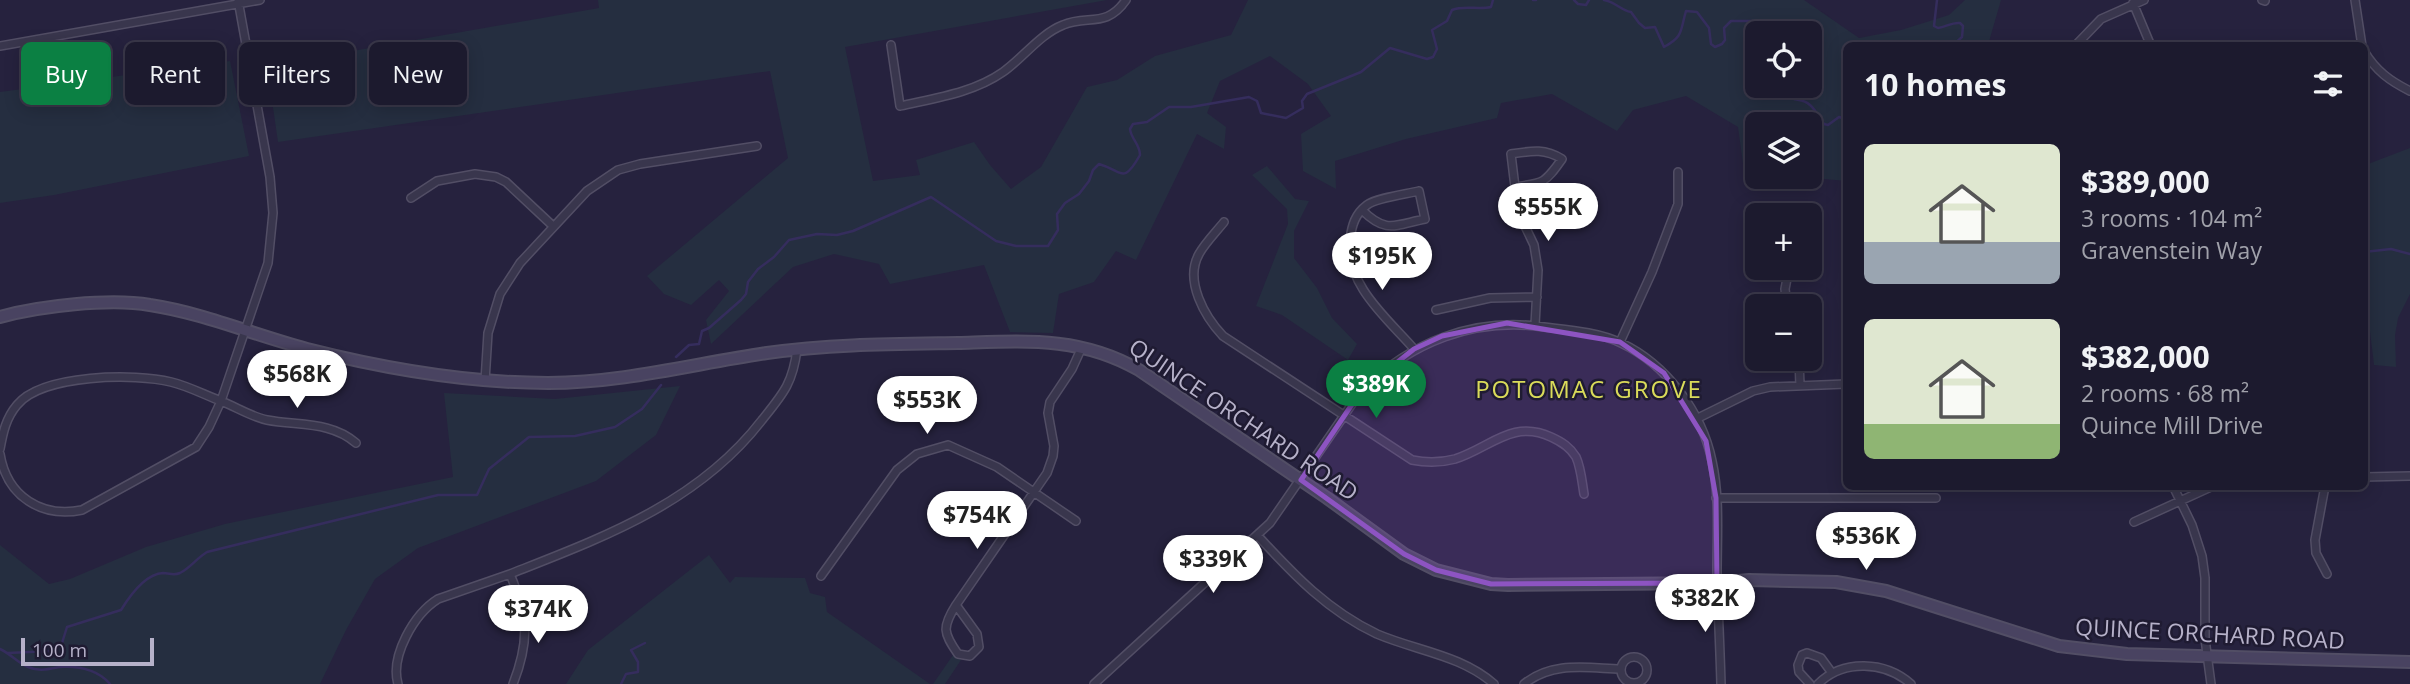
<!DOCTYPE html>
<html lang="en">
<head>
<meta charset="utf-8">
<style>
  :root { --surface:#1c1a2e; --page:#29273a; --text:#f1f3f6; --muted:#a0a1aa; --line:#3a384a; --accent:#0b8043 }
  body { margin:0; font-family:"Open Sans",sans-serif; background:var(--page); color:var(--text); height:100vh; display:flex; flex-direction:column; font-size:26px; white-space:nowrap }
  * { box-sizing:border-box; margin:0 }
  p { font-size:23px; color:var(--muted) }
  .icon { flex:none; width:38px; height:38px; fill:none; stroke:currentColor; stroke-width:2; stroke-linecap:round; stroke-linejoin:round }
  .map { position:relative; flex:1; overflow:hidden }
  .sheet { position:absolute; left:1843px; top:42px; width:525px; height:448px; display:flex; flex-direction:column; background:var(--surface); border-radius:10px; box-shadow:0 4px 18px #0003,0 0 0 2px var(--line) }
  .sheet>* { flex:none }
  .banner { position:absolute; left:21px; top:42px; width:665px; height:63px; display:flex; gap:14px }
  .tools { position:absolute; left:1745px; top:21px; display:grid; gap:14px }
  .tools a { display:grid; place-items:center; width:77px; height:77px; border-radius:10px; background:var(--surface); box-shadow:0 4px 18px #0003,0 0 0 2px var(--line); font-size:35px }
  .scale { position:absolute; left:21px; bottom:18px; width:133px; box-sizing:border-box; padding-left:7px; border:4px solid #b6b1c9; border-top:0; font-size:19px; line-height:24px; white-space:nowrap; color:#b6b1c9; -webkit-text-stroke:5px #1f1b32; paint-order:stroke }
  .price { position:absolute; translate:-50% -60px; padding:0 16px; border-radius:24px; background:#fff; color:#222; font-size:23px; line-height:46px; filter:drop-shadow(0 2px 4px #0008) }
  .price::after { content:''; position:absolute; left:50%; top:42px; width:21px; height:16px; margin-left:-10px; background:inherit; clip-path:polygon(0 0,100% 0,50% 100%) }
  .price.current { background:var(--accent); color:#fff }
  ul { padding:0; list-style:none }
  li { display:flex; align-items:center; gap:21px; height:175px; padding:0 21px }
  li span { display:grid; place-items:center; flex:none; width:196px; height:140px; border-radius:10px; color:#555 }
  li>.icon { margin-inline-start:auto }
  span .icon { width:84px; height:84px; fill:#fffc; stroke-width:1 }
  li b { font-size:30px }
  h2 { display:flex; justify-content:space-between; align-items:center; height:84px; padding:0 21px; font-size:30px }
  .pill { padding:0 24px; border-radius:10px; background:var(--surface); box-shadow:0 4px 18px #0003,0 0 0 2px var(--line); font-size:24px; line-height:63px }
  .pill.current { background:var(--accent); color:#fff }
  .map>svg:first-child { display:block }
  .green { fill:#252e40; fill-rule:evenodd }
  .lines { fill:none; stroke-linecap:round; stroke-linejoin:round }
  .stream { stroke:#352d5d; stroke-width:2.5 }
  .street-casing { stroke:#524e65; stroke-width:10 }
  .secondary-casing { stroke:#524e65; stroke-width:14 }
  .street { stroke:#39364d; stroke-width:7 }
  .secondary { stroke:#494361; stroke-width:10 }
  .marked { fill:#8d54c2; fill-opacity:0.2; stroke:#8d54c2; stroke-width:5; stroke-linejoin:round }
  .labels { text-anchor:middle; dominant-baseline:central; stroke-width:5; stroke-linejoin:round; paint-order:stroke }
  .street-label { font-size:23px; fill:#b6b1c9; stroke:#1f1b32 }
  .neighbourhood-label { font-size:24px; letter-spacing:2px; fill:#dadb5a; stroke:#1f1b32 }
</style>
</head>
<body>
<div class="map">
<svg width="2410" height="684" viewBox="0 0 2410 684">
  <rect width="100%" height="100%" fill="#26223e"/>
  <!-- green -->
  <path class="green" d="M598,0H1107L845,47L873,181L920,175L916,160L974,142L990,165L1011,189L1041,167L1087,87L1117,80L1155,56L1231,35L1248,0H1804L1859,38L1901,30L1949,15L1965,0H2001L1988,45L1846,46V181L1803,177H1810V124H1757V172L1744,171L1738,127L1686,96L1633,110L1617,131L1552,94L1501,103L1497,118L1406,139L1335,161L1336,189L1303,171L1301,134L1331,116L1308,84L1270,56L1220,81L1207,113L1226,127L1224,149L1197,134L1136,260L1116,251L1094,282L1059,294L1053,333L1010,332L984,265L890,284L879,264L834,254L793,267L711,344L706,320L729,291L719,280L691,305L664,294L647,276L788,158L770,71L278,142L267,66L599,8ZM1757,33H1810V86H1757Z
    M230,61L249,156L54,195L0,203V92Z
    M2410,148V294L2398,318L2395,335L2396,367L2374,365L2364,281V169L2368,164Z
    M1267,166L1295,199L1309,201L1294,231V258L1317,288L1332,318L1357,344L1348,360L1282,315L1256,306L1288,224L1287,209L1252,175Z
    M680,386L656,435L596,481L418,548L375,579L346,630L320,684H0V545L49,584L70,579L146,547L225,524L453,477L444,393L555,399Z
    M709,555L730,583L735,577L805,578L810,593L825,597L827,612L930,684H566L588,650Z
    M953,655L961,660L945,684H933Z"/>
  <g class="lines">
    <!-- stream -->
    <path class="stream" d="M1533,0H1536
      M1574,0L1578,4L1586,5L1589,0
      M1604,0C1616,2 1620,10 1631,12L1639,23L1645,28L1655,27L1664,47C1684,36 1680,31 1686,11L1697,12L1709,28L1711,44L1715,47L1722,44L1725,40L1724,28L1731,21H1751L1758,33
      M1937,0L1934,26L1938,28C1946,27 1952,22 1960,23L1963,26L1962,37L1952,46
      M1757,54L1755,57L1757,62
      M1786,86C1788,106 1799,95 1810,105C1816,110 1820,119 1824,124L1828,125L1839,117L1846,119
      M2364,252L2391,249L2410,254
      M676,357L689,345L699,344L702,331L709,328L741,300L746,294L748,282L758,269L774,257L789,240L817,234L837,235L853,231L931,197L996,241L1016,246H1048L1058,230L1057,214L1065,203L1079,194L1089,181L1093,170L1099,164C1123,171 1123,185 1140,155C1140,144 1131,139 1130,129L1133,124L1147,122L1169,107H1191L1249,97L1257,101L1261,113L1286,118L1303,108L1302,101L1307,94L1361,72L1390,48L1427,59L1433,57L1437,49L1432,30L1447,21L1452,10C1464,5 1478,10 1491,7L1493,0
      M0,649C11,654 18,663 28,667C39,672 49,669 60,667C79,666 98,670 110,684
      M8,653L51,651L62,643L67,627L121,610C129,597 145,574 163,573C170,573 173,576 180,573C190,568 197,558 207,552L438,495H477L489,469L529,437L575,436L615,427L642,409L661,385
      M621,684L626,674L638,672V662L631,650L645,643"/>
    <defs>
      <path id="street" d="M238,0L270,177L273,213L268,263L221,401C236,407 252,417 267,420C298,426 331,421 356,443
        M2262,0L2265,1
        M2355,0L2362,46
        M2133,3L2151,46
        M891,45L900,106C935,98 973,93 1003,72C1023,58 1040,34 1063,25C1087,14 1106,29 1126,0
        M0,46L260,0
        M2075,46L2101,19L2144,0
        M2364,51C2376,71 2390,81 2410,91
        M1515,187C1544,183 1545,183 1562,159C1544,148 1531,151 1511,154L1515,187L1523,222L1534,245L1538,270L1535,325
        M411,198L437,181L475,174L496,177L506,182L553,226
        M1362,210C1386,234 1395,225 1425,219L1419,191C1407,194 1376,198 1367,205C1355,214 1352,225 1350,239C1345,285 1387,318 1414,349
        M1224,222C1216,232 1205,243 1199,254C1184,281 1205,317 1223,336L1412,460C1427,463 1440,463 1455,459C1490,448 1512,419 1551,437C1562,442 1570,447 1576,457C1581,468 1582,482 1584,494
        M1787,306L1785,289L1789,268
        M1436,310L1490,298L1537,297
        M1620,342L1652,272L1678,204V172
        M1799,359L1800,386
        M485,381L488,333L500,294L520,263L587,191L618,170L640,164L757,146
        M1696,419L1753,391L1770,387L1846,384
        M0,449C3,432 6,418 17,405C42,374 136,373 171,382C188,386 205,395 221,401L209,427L196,447L82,510C42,518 7,497 0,454
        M2364,477L2410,476
        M2173,486L2192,525L2202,556L2205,578V639L2211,684
        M2325,486L2315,540L2316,553L2327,574
        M1716,498H1936
        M2134,522L2213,486
        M1258,536C1294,575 1328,611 1377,634C1417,651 1461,655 1494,684
        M510,574C604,537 698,503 762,420C783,394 793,383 797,349
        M821,576L897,470L917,454L948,445L997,467L1076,521
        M956,605L977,634L979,647L970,656L958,654C943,633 942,627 956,605L1047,473L1053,456L1054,446L1048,413L1050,402L1072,369L1082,347
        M1621 670a13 13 0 1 1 26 0a13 13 0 1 1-26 0Z
        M398,684C390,656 414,614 438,599L510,574C528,617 530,640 513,684
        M1094,684L1270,523L1361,391C1411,342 1473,317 1544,327C1569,330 1598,332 1621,343C1666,364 1702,412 1712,461C1720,497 1717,536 1717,572C1718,610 1720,647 1721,684
        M1524,684C1553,661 1586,668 1621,669
        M1810,684L1799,672L1798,665L1802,655L1807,653L1821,658L1832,673
        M1818,684C1843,659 1885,661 1911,684"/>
      <path id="secondary" d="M0,317C39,306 110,298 150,305C203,313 254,335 307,349C386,369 465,383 548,383C622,383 693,364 767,353C830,344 894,344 958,343C1024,341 1080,336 1139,370L1327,498L1404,554L1436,570L1491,584L1508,585L1717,583L1749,580L1836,582L1886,591L2059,646L2127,654L2410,662"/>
    </defs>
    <!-- street casing -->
    <use href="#street" class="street-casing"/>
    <!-- secondary casing -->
    <use href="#secondary" class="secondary-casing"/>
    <!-- street -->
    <use href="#street" class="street"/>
    <!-- secondary -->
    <use href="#secondary" class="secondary"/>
  </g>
  <!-- marked area -->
  <path class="marked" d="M1507,323L1620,342L1664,373L1706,441L1716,498L1717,583L1491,584L1436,570L1404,554L1301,480L1361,391L1414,349L1442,336Z"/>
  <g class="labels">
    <!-- street labels -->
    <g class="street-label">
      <text transform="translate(1244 419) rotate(34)">QUINCE ORCHARD ROAD</text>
      <text transform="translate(2210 633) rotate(3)">QUINCE ORCHARD ROAD</text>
    </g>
    <!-- neighbourhood labels -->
    <g class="neighbourhood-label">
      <text x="1589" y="388">POTOMAC GROVE</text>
    </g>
  </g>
</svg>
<div class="tools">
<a><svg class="icon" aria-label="locate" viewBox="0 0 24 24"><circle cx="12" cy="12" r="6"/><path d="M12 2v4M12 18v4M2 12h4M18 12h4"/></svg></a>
<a><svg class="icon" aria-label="layers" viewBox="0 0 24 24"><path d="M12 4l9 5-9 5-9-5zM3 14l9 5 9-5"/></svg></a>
<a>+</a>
<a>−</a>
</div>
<div class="scale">100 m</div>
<b class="price" style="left:1548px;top:243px">$555K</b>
<b class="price" style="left:1382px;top:292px">$195K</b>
<b class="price" style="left:297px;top:410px">$568K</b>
<b class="price current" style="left:1376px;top:420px">$389K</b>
<b class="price" style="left:927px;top:436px">$553K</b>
<b class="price" style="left:977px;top:551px">$754K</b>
<b class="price" style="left:1866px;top:572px">$536K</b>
<b class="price" style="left:1213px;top:595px">$339K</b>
<b class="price" style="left:1705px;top:634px">$382K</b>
<b class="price" style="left:538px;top:645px">$374K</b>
<div class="banner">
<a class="pill current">Buy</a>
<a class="pill">Rent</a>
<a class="pill">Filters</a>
<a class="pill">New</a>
</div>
<section class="sheet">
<h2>10 homes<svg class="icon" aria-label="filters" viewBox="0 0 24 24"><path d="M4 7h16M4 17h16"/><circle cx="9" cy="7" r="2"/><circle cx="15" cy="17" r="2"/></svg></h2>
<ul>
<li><span style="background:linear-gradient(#dfe7d0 70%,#9aa5b1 0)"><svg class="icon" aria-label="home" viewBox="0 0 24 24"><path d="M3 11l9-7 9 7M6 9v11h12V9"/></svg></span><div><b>$389,000</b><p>3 rooms · 104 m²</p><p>Gravenstein Way</p></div></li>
<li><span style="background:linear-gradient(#dfe7d0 75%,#8fb573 0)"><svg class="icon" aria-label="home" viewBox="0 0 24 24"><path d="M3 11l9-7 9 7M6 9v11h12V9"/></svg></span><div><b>$382,000</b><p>2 rooms · 68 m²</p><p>Quince Mill Drive</p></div></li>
</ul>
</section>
</div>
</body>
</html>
